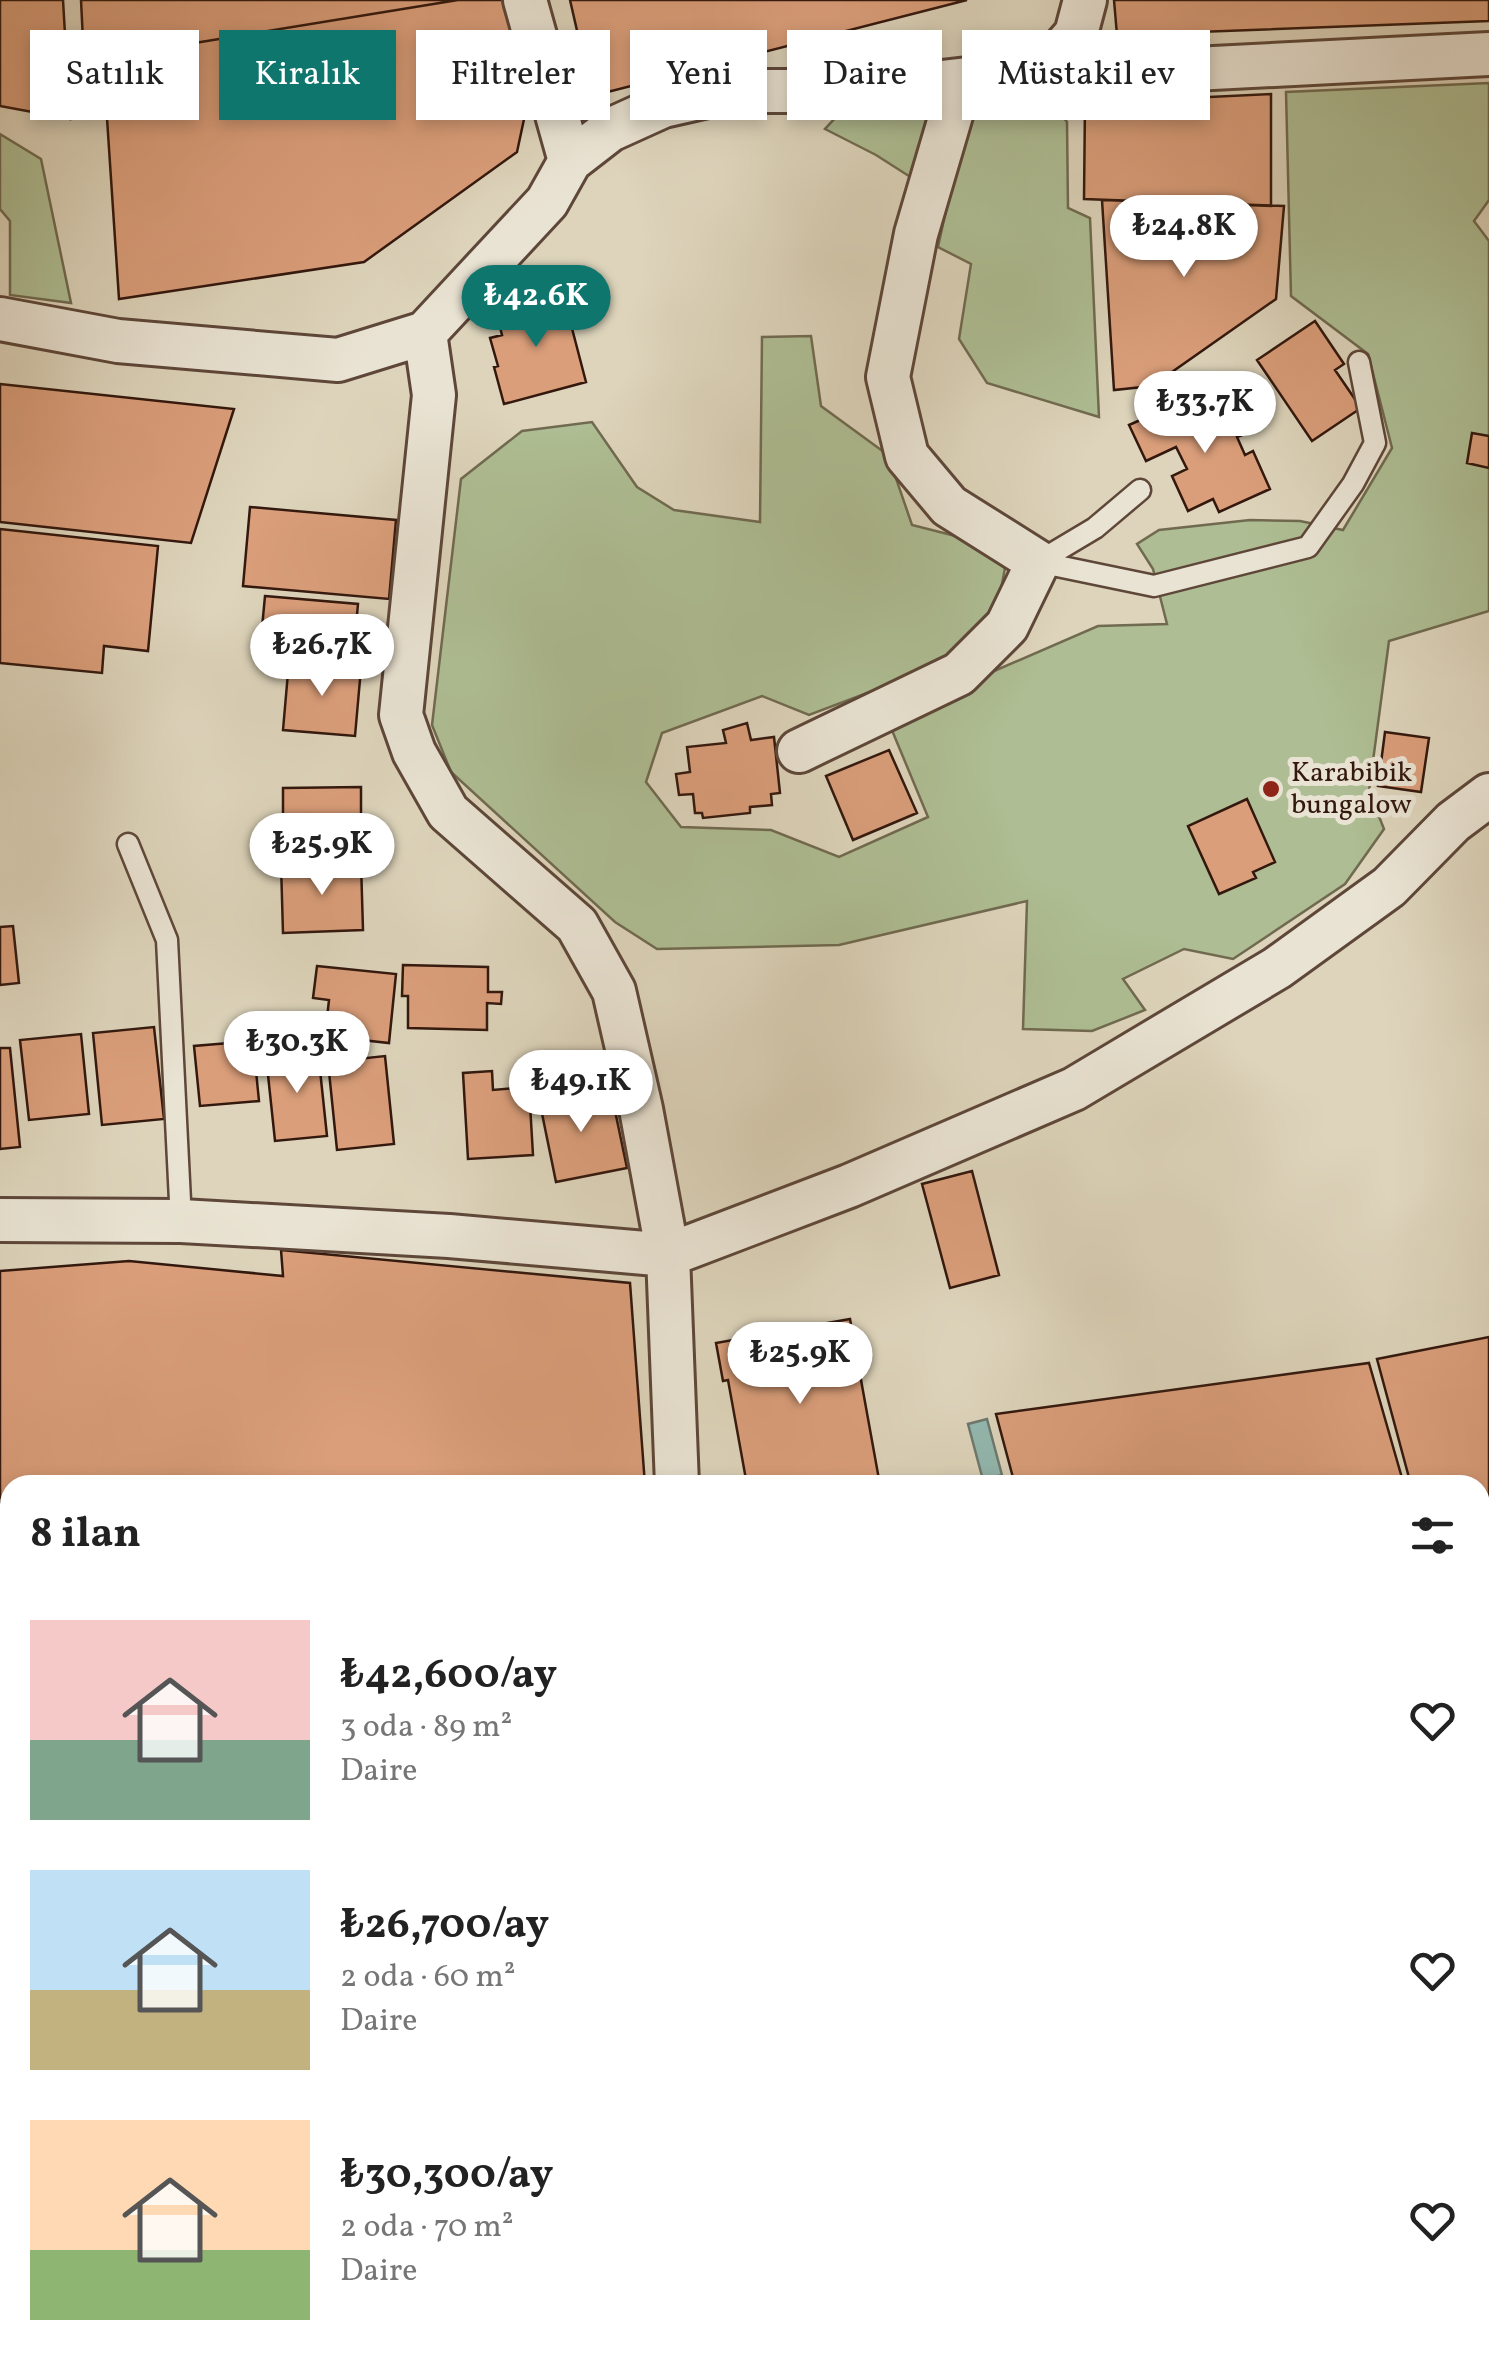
<!DOCTYPE html>
<html lang="tr">
<head>
<meta charset="utf-8">
<style>
  :root { --surface:#fff; --page:#f2f2f2; --text:#222; --muted:#767676; --accent:#0f766e }
  body { margin:0; font-family:Vollkorn,serif; background:var(--page); color:var(--text); height:100vh; display:flex; flex-direction:column; font-size:38px; white-space:nowrap }
  * { box-sizing:border-box; margin:0 }
  p { font-size:32px; color:var(--muted) }
  .icon { flex:none; width:55px; height:55px; fill:none; stroke:currentColor; stroke-width:2; stroke-linecap:round; stroke-linejoin:round }
  .map { position:relative; flex:1; overflow:hidden }
  .side { position:absolute; left:0px; top:1475px; width:1490px; height:890px; display:flex; flex-direction:column; background:var(--surface); border-radius:30px 30px 0 0; box-shadow:0 5px 15px #0003 }
  .side>* { flex:none }
  .top-card { position:absolute; left:30px; top:30px; width:1430px; height:90px; display:flex; gap:20px }
  .price { position:absolute; translate:-50% -85px; padding:0 22px; border-radius:35px; background:#fff; color:#222; font-size:32px; line-height:65px; filter:drop-shadow(0 2px 5px #0008) }
  .price::after { content:''; position:absolute; left:50%; top:60px; width:30px; height:22px; margin-left:-15px; background:inherit; clip-path:polygon(0 0,100% 0,50% 100%) }
  .price.selected { background:var(--accent); color:#fff }
  ul { padding:0; list-style:none }
  li { display:flex; align-items:center; gap:30px; height:250px; padding:0 30px }
  li span { display:grid; place-items:center; flex:none; width:280px; height:200px; border-radius:0px; color:#555 }
  li>.icon { margin-inline-start:auto }
  span .icon { width:120px; height:120px; fill:#fffc; stroke-width:1 }
  li b { font-size:42px }
  h2 { display:flex; justify-content:space-between; align-items:center; height:120px; padding:0 30px; font-size:42px }
  .chip { padding:0 35px; border-radius:0px; background:var(--surface); box-shadow:0 5px 15px #0003; font-size:35px; line-height:90px }
  .chip.selected { background:var(--accent); color:#fff }
  .map>svg:first-child { display:block }
  .green { fill:#aebd93; stroke:#706a50; stroke-width:2.5 }
  .water { fill:#93b8b0; stroke:#6d786f; stroke-width:2.5 }
  .building { fill:#da9e7a; stroke:#33180e; stroke-width:2.5 }
  .lines { fill:none; stroke-linecap:round; stroke-linejoin:round }
  .lane-casing { stroke:#5e4739; stroke-width:25 }
  .street-casing { stroke:#5e4739; stroke-width:48 }
  .lane { stroke:#e9e3d3; stroke-width:20 }
  .street { stroke:#e9e3d3; stroke-width:42 }
  .poi-dot { fill:#8f2418; stroke:#e9e3d3; stroke-width:4 }
  .labels { text-anchor:middle; dominant-baseline:central; stroke-width:10; stroke-linejoin:round; paint-order:stroke }
  .poi-label { font-size:28px; fill:#33180e; stroke:#e9e3d3; text-anchor:start }
</style>
</head>
<body>
<div class="map">
<svg width="1489" height="2365" viewBox="0 0 1489 2365">
  <rect width="100%" height="100%" fill="#ddd4bb"/>
  <filter id="stains"><feTurbulence type="fractalNoise" baseFrequency=".002" numOctaves="4"/><feColorMatrix values="0 0 0 0 .2 0 0 0 0 .09 0 0 0 0 .02 0 0 0 .5 -.17"/></filter>
  <radialGradient id="worn" r=".72"><stop offset=".6" stop-color="#630" stop-opacity="0"/><stop offset="1" stop-color="#630" stop-opacity=".3"/></radialGradient>
  <!-- green -->
  <path class="green" d="M1489,83V200L1474,221L1489,241V611L1389,641L1369,791L1384,829L1345,884L1233,959L1184,949L1123,979L1145,1010L1092,1031L1023,1029L1027,901L839,945L657,949L615,922L451,772L432,725L461,479L522,431L592,422L637,487L674,510L760,522L762,337L811,336L821,406L888,455L912,525L979,542L1005,568L996,616L949,662L809,715L762,696L662,733L646,782L681,827L771,830L839,857L928,817L889,723L985,675L1098,626L1167,624L1153,569L1137,544L1159,530L1250,520L1300,521L1343,530L1392,448L1368,354L1291,296L1286,92Z
    M1047,97L1067,122L1068,208L1090,218L1099,417L987,383L959,339L971,264L938,247L948,201L876,155L825,129L838,115Z
    M0,134L41,159L71,303L10,295V221L0,209Z"/>
  <!-- water -->
  <path class="water" d="M987,1419L1002,1475L983,1480L968,1424Z"/>
  <!-- building -->
  <path class="building" d="M0,0H63L70,119L0,106Z
    M81,0H458L84,61Z
    M458,0H506L530,91L517,152L364,262L119,299L103,58Z
    M570,0H967L592,96Z
    M1114,0H1489V21L1117,35Z
    M1271,94V206L1084,199L1085,103Z
    M1102,200L1284,206L1276,299L1152,386L1114,390Z
    M563,294L586,382L504,404L494,367L498,366L490,338L502,335L496,312Z
    M1315,321L1344,364L1335,370L1361,408L1312,441L1257,360Z
    M0,384L234,409L191,543L0,522Z
    M1227,397L1245,434L1237,437L1245,455L1253,451L1270,489L1219,512L1213,499L1188,511L1172,476L1187,469L1176,447L1146,461L1129,425L1163,410L1170,423L1182,418L1188,433L1202,426L1195,411Z
    M1472,433L1489,436V468L1467,463Z
    M250,507L396,520L389,599L243,586Z
    M0,529L158,546L148,651L104,646L102,673L0,663Z
    M265,596L358,604L353,657L260,649Z
    M289,661L361,668L355,736L283,730Z
    M747,723L751,740L774,737L780,793L771,794L772,805L750,807V813L703,818L702,813H695L693,794L679,795L676,774L690,772L687,747L726,743L723,730Z
    M1385,732L1429,738L1421,792L1378,786Z
    M889,750L917,813L853,840L826,776Z
    M361,787V849L283,850V788Z
    M1247,799L1275,862L1253,872L1256,878L1219,894L1188,826Z
    M361,863L363,930L283,933L281,864Z
    M13,926L19,983L0,985V927Z
    M403,965L488,967V992H502L501,1004L487,1003V1030L408,1028V996H402Z
    M317,966L396,974L389,1043L325,1036L329,1000L313,998Z
    M154,1027L164,1119L102,1125L93,1033Z
    M81,1034L89,1114L29,1120L20,1040Z
    M253,1041L259,1101L200,1106L194,1046Z
    M0,1048H10L20,1147L0,1149Z
    M318,1051L327,1136L275,1141L266,1056Z
    M385,1056L394,1144L337,1150L328,1062Z
    M492,1071L493,1090L529,1087L533,1155L468,1159L463,1073Z
    M556,1091L590,1096L614,1106L627,1168L556,1182L538,1094Z
    M972,1171L999,1275L950,1288L922,1184Z
    M281,1250L630,1283L645,1485H10V1594L0,1595V1271L129,1261L283,1276Z
    M850,1319L880,1485H747L728,1380L723,1381L716,1343Z
    M1489,1337V1696L1480,1697V1485H1411L1377,1359Z
    M1369,1363L1404,1485H1015L996,1414Z
    M10,1665V2022L0,2024V1666Z
    M1489,1710V2085L1480,2086V1711Z
    M10,2101V2302L0,2305V2103Z
    M1480,2148L1489,2184V2365H1430L1427,2355H1480Z
    M252,2355H327L296,2365H255Z
    M995,2355H1093L1095,2365H997Z
    M1102,2355H1190L1192,2365H1105Z
    M1202,2355H1419L1422,2365H1205Z"/>
  <g class="lines">
    <defs>
      <path id="lane" d="M1038,562L1154,586L1308,547L1353,484L1375,443L1359,362
        M1038,562L1095,528L1140,490
        M128,844L167,940L181,1221
        M0,2070L10,2068"/>
      <path id="street" d="M525,0L570,161L547,202L425,333L434,395L401,715L414,752L448,812L577,925L614,991L641,1109L668,1255L677,1485
        M1055,58L1085,66L1174,70L1489,54
        M570,161L610,130L663,106L729,91H864L1019,73L1055,58L1076,34L1085,0
        M0,319L118,341L338,360L425,333
        M799,751L959,674L1007,626L1038,562L949,506L907,456L888,377L916,234L961,81
        M0,1220L181,1221L449,1236L668,1255L849,1186L1074,1089L1277,968L1389,887L1453,822L1489,795
        M637,2355L638,2365"/>
    </defs>
    <!-- lane casing -->
    <use href="#lane" class="lane-casing"/>
    <!-- street casing -->
    <use href="#street" class="street-casing"/>
    <!-- lane -->
    <use href="#lane" class="lane"/>
    <!-- street -->
    <use href="#street" class="street"/>
  </g>
  <!-- markers -->
  <circle class="poi-dot" cx="1271" cy="789" r="10"/>
  <g class="labels">
    <!-- poi labels -->
    <g class="poi-label">
      <text x="1291" y="773">Karabibik<tspan x="1291" dy="32">bungalow</tspan></text>
    </g>
  </g>
  <rect width="100%" height="100%" filter="url(#stains)"/>
  <rect width="100%" height="100%" fill="url(#worn)"/>
</svg>
<b class="price" style="left:1184px;top:280px">₺24.8K</b>
<b class="price selected" style="left:536px;top:350px">₺42.6K</b>
<b class="price" style="left:1205px;top:456px">₺33.7K</b>
<b class="price" style="left:322px;top:699px">₺26.7K</b>
<b class="price" style="left:322px;top:898px">₺25.9K</b>
<b class="price" style="left:297px;top:1096px">₺30.3K</b>
<b class="price" style="left:581px;top:1135px">₺49.1K</b>
<b class="price" style="left:800px;top:1407px">₺25.9K</b>
<div class="top-card">
<a class="chip">Satılık</a>
<a class="chip selected">Kiralık</a>
<a class="chip">Filtreler</a>
<a class="chip">Yeni</a>
<a class="chip">Daire</a>
<a class="chip">Müstakil ev</a>
</div>
<section class="side">
<h2>8 ilan<svg class="icon" aria-label="filters" viewBox="0 0 24 24"><path d="M4 7h16M4 17h16"/><circle cx="9" cy="7" r="2"/><circle cx="15" cy="17" r="2"/></svg></h2>
<ul>
<li><span style="background:linear-gradient(#f6c9c9 60%,#7fa58c 0)"><svg class="icon" aria-label="home" viewBox="0 0 24 24"><path d="M3 11l9-7 9 7M6 9v11h12V9"/></svg></span><div><b>₺42,600/ay</b><p>3 oda · 89 m²</p><p>Daire</p></div><svg class="icon" aria-label="heart" viewBox="0 0 24 24"><path d="M12 20l-8-8c-3-5 5-10 8-4 3-6 11-1 8 4z"/></svg></li>
<li><span style="background:linear-gradient(#bfe0f5 60%,#c2b280 0)"><svg class="icon" aria-label="home" viewBox="0 0 24 24"><path d="M3 11l9-7 9 7M6 9v11h12V9"/></svg></span><div><b>₺26,700/ay</b><p>2 oda · 60 m²</p><p>Daire</p></div><svg class="icon" aria-label="heart" viewBox="0 0 24 24"><path d="M12 20l-8-8c-3-5 5-10 8-4 3-6 11-1 8 4z"/></svg></li>
<li><span style="background:linear-gradient(#ffd9b3 65%,#8fb573 0)"><svg class="icon" aria-label="home" viewBox="0 0 24 24"><path d="M3 11l9-7 9 7M6 9v11h12V9"/></svg></span><div><b>₺30,300/ay</b><p>2 oda · 70 m²</p><p>Daire</p></div><svg class="icon" aria-label="heart" viewBox="0 0 24 24"><path d="M12 20l-8-8c-3-5 5-10 8-4 3-6 11-1 8 4z"/></svg></li>
</ul>
</section>
</div>
</body>
</html>
